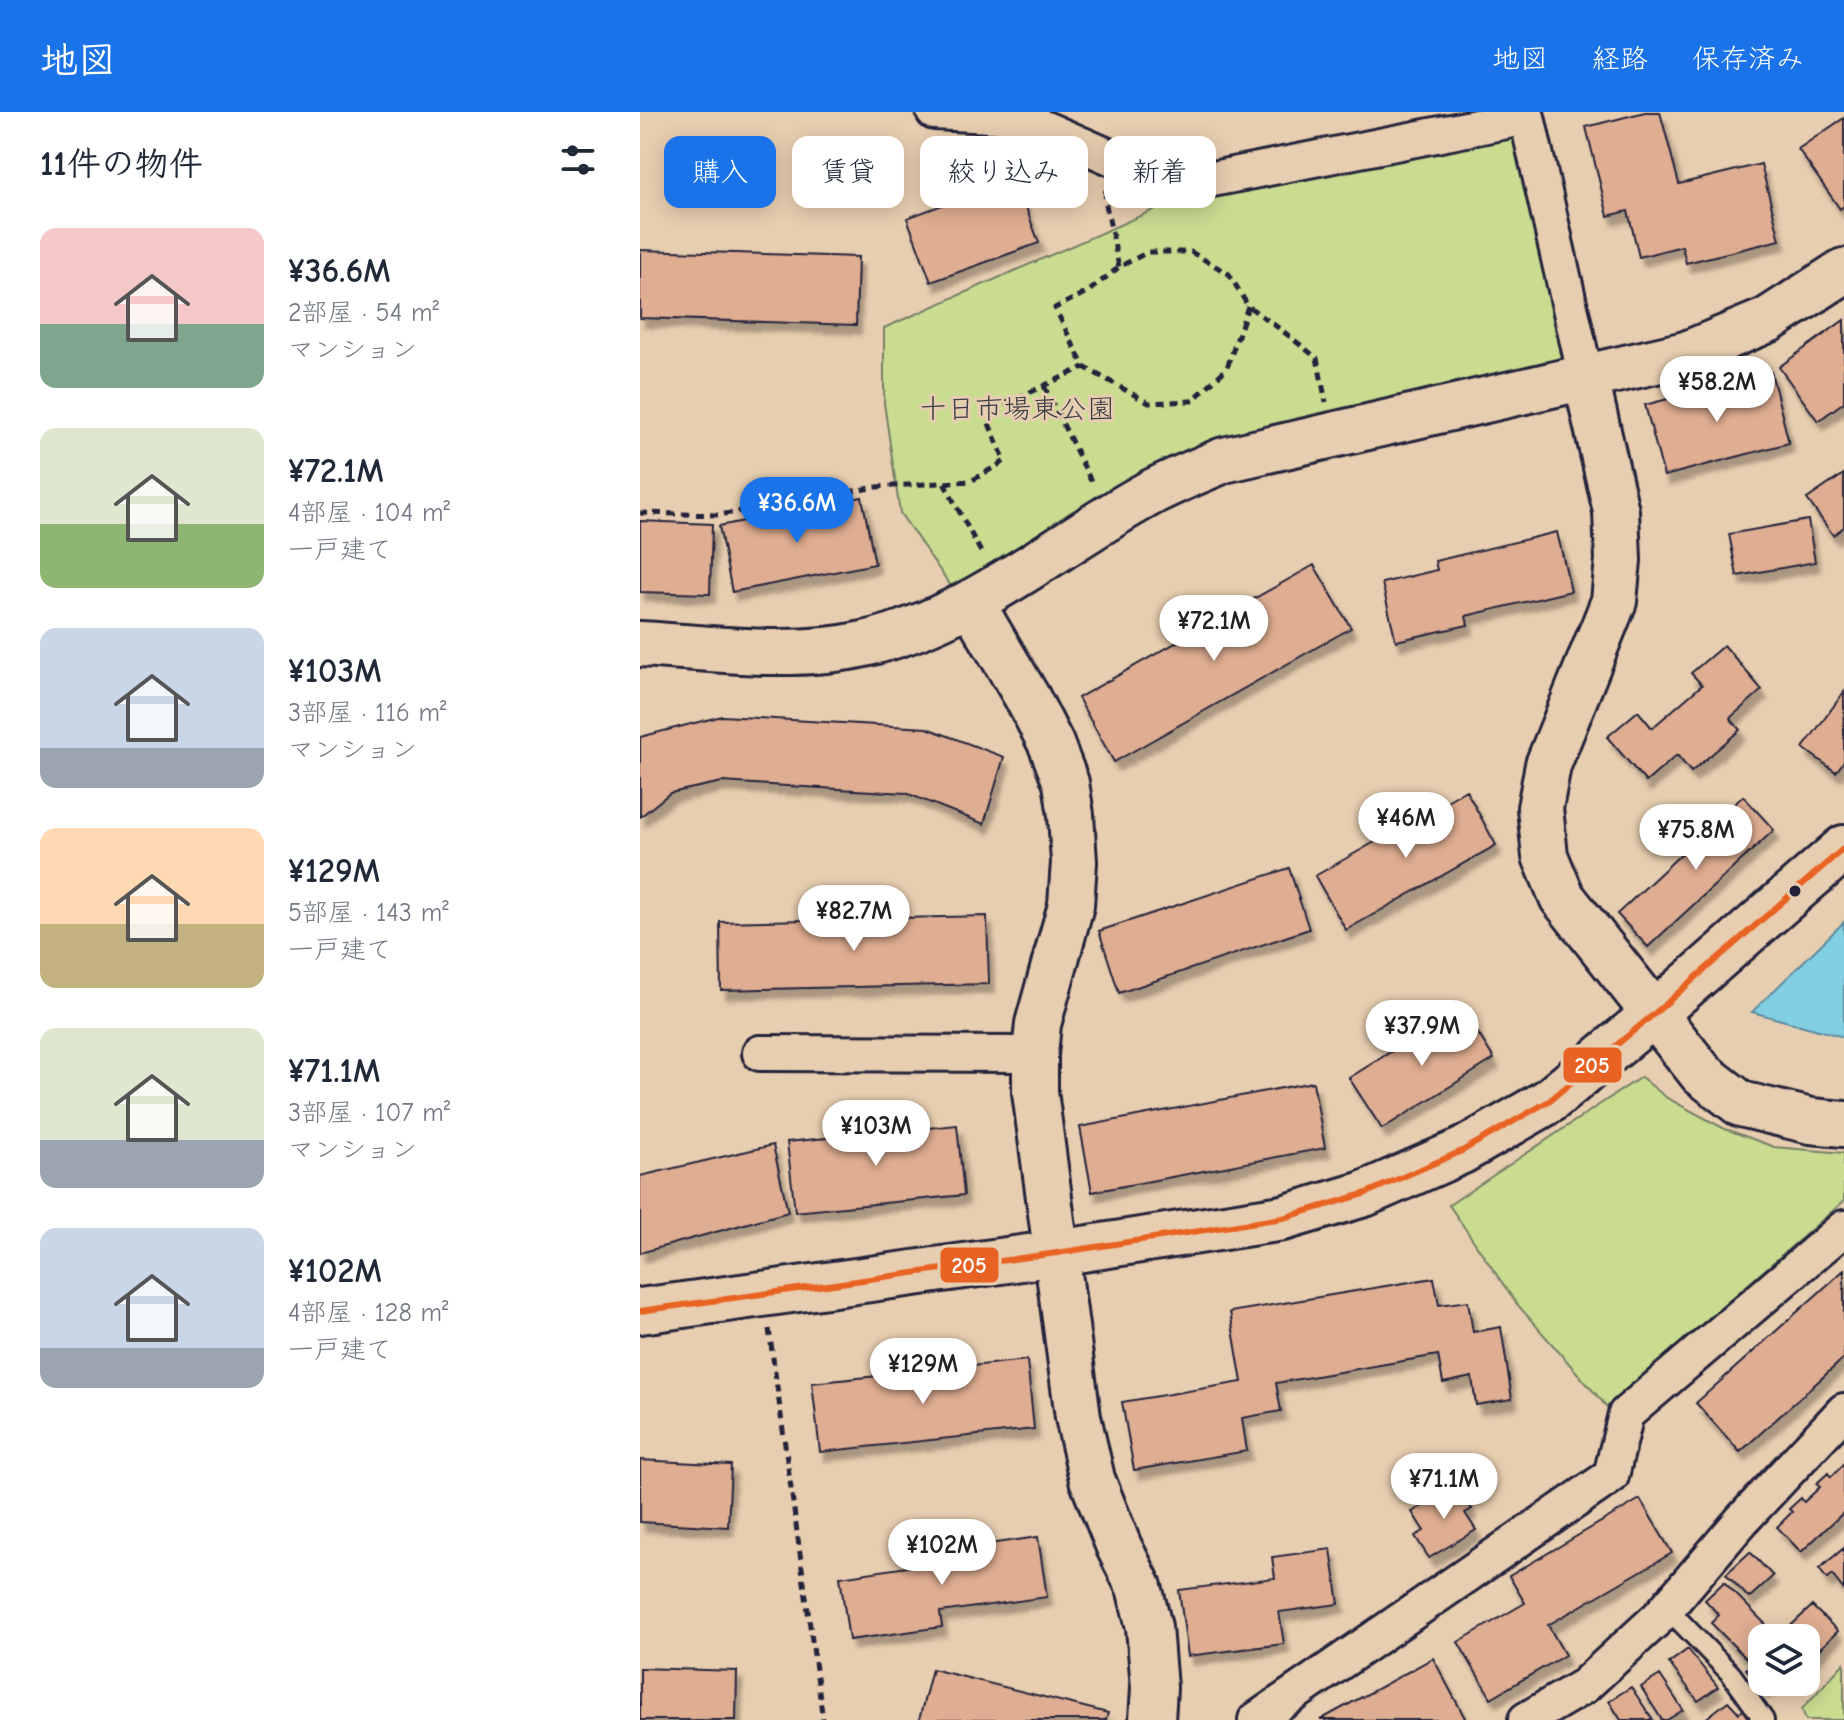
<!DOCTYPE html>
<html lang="ja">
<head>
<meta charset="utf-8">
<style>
  :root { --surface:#fff; --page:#f2f2f3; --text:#1f2937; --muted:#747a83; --accent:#1a73e8 }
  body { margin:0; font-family:"Comic Neue","Klee One",sans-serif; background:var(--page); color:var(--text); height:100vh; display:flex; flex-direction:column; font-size:30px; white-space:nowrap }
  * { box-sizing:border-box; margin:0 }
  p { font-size:26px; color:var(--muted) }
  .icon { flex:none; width:44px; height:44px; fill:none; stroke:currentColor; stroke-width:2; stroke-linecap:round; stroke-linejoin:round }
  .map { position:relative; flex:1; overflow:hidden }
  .drawer { display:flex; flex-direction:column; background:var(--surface); width:640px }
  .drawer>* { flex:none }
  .top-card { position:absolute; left:24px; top:24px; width:760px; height:72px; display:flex; gap:16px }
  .tools { position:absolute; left:1108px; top:1512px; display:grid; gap:16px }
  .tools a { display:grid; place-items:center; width:72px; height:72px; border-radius:16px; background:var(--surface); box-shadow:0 4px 20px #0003; font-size:40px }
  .price { position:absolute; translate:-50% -68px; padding:0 18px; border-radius:28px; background:#fff; color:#222; font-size:26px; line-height:52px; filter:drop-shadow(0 2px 4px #0008) }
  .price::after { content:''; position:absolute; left:50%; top:48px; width:24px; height:18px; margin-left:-12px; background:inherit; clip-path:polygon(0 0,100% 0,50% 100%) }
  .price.selected { background:var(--accent); color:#fff }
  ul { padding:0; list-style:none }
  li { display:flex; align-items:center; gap:24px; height:200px; padding:0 40px }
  li span { display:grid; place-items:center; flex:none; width:224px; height:160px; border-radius:16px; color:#555 }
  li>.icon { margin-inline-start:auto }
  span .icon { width:96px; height:96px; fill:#fffc; stroke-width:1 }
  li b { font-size:34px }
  h2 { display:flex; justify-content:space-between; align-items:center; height:96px; padding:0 40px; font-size:34px }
  .chip { padding:0 28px; border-radius:16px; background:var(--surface); box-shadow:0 4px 20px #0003; font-size:28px; line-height:72px }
  .chip.selected { background:var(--accent); color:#fff }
  header { display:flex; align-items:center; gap:48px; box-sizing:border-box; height:112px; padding:0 40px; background:var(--accent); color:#fff }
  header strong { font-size:38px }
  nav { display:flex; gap:44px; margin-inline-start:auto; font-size:28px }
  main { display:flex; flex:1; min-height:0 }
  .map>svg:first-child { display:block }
  .green { fill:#c9dc90; stroke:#767f66; stroke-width:2 }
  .water { fill:#82cfe1; stroke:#5c8a9f; stroke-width:2 }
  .building { fill:#dfad91; stroke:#22223b; stroke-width:2; filter:url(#shadow) }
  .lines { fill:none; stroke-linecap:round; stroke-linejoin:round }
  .lane-casing { stroke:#22223b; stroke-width:24 }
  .street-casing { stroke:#22223b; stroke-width:40 }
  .secondary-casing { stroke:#22223b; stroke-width:50 }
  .path { stroke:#22223b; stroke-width:5; stroke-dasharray:8 6; stroke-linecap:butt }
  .lane { stroke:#e8ceb0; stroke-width:18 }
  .street { stroke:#e8ceb0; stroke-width:34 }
  .secondary { stroke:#e8ceb0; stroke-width:44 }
  .bus-1-casing { stroke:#e8ceb0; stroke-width:12 }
  .bus-1 { stroke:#e86223; stroke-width:6 }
  .bus-dot { fill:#22223b; stroke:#e8ceb0; stroke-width:3 }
  .labels { text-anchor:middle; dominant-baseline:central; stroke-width:6; stroke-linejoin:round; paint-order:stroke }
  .park-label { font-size:28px; fill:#3b3e48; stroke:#e8ceb0 }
  .line-badge { stroke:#e8ceb0; stroke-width:3 }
  .badge-label { font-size:22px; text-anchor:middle; font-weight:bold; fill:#fff }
</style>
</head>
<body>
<header>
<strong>地図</strong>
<nav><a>地図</a><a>経路</a><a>保存済み</a></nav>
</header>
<main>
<section class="drawer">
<h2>11件の物件<svg class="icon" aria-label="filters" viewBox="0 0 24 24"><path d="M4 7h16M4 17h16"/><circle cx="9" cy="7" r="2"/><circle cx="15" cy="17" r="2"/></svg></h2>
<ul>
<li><span style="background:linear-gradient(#f6c9c9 60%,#7fa58c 0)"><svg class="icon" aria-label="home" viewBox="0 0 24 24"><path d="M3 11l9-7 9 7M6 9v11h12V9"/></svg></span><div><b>¥36.6M</b><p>2部屋 · 54 m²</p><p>マンション</p></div></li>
<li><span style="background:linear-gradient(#dfe7d0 60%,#8fb573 0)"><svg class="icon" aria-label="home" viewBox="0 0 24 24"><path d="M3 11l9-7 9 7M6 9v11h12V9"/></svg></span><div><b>¥72.1M</b><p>4部屋 · 104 m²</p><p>一戸建て</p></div></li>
<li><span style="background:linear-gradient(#c9d6e8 75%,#9aa5b1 0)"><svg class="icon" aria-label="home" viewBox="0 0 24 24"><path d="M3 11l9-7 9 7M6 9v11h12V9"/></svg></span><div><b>¥103M</b><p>3部屋 · 116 m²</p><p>マンション</p></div></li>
<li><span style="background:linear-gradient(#ffd9b3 60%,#c2b280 0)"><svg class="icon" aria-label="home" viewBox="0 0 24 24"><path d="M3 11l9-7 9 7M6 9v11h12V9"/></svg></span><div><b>¥129M</b><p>5部屋 · 143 m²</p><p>一戸建て</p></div></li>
<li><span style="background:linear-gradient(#dfe7d0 70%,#9aa5b1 0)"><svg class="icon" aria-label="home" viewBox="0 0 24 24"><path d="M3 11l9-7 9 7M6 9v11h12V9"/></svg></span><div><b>¥71.1M</b><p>3部屋 · 107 m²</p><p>マンション</p></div></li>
<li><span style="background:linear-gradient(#c9d6e8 75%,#9aa5b1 0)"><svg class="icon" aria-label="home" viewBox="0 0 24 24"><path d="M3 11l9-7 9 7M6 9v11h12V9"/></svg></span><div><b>¥102M</b><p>4部屋 · 128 m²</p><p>一戸建て</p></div></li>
</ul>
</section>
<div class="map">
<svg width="1204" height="1608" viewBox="0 0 1204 1608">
  <defs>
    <filter id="shadow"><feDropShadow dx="5" dy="9" stdDeviation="2" flood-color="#0004"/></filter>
  </defs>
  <rect width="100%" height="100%" fill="#e8ceb0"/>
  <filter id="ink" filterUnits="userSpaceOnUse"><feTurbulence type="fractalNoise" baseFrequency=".0125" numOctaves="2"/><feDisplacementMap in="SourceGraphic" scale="16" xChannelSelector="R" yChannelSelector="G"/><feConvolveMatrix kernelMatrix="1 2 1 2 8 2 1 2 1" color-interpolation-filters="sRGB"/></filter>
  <g filter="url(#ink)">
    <!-- green -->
    <path class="green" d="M877,19L927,256L611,324L315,480L260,401L244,291V216L541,86Z
      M1001,965L1027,986L1083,1016L1134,1035L1204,1041V1089L967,1295L876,1191L809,1093Z
      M1204,1551V1608H1166L1162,1597Z"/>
    <!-- water -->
    <path class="water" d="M1204,810V925L1112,900Z"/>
    <!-- building -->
    <path class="building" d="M1005,0H1020L1039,72L1121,52L1140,128L1046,151L1042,134L999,145L988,99L968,104L946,15Z
      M1204,6V94L1200,97L1158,37Z
      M375,66L399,131L291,170L267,106Z
      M0,138L218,145L216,213L0,206Z
      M1204,208V290L1178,309L1139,255Z
      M1131,260L1149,331L1024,364L1005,293Z
      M1204,362V415L1193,423L1167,387Z
      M222,385L235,452L92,480L79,414Z
      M1168,408L1175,450L1097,464L1089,422Z
      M0,409L72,412L70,482L0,480Z
      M917,420L931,479L826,504L828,513L756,529L742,471L797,458L795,449Z
      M674,453L711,516L474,650L438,586Z
      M1084,533L1122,578L1090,606L1100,618L1051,660L1037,643L1006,670L967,625L998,599L1012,616L1062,573L1051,561Z
      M1204,580V649L1196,660L1163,636Z
      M82,604L287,616L364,645L344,712L266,681L82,670L30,681L0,705V625Z
      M826,678L856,733L706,818L675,764Z
      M1103,684L1134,718L1008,835L977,802Z
      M649,756L669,817L479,881L459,819Z
      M347,804L349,872L81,878L80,810Z
      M822,895L854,947L742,1017L709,966Z
      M673,970L685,1036L452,1080L440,1015Z
      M317,1013L324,1083L155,1100L147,1030Z
      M133,1033L148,1100L0,1141V1064Z
      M1204,1158V1246L1100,1340L1056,1291Z
      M794,1166L799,1193L828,1189L833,1220L861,1215L872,1287L836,1293L832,1265L803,1271L798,1243L636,1271L641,1299L602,1306L607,1339L494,1358L482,1290L602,1270L590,1200Z
      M387,1248L394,1317L180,1340L172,1271Z
      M0,1348L91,1353L88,1415L0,1410Z
      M1204,1352V1400L1161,1440L1137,1415L1152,1400L1149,1397L1161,1386L1164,1390L1180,1375L1176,1372L1188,1361L1191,1365Z
      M814,1370L832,1397L825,1401L836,1418L789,1446L775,1424L784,1419L772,1400L796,1386L794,1383Z
      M1000,1387L1032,1441L908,1513L925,1543L851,1586L818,1530L885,1491L869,1464Z
      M398,1425L407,1485L300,1500L302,1515L209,1528L200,1465L281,1453L279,1442Z
      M1204,1436V1478L1192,1463L1187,1467L1179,1457Z
      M691,1437L699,1492L639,1500L644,1532L548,1544L539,1478L635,1466L632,1445Z
      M1110,1440L1133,1464L1109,1486L1086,1462Z
      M1084,1470L1136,1523L1132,1526H1122V1536L1109,1549L1071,1511L1079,1503L1065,1488Z
      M1172,1494L1198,1519L1169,1547L1166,1544V1526H1148L1143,1521Z
      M1048,1537L1078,1575L1058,1589L1029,1551Z
      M1122,1544V1570H1133L1123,1578L1106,1557Z
      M793,1546L825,1606L822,1608H680Z
      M0,1556L97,1559L96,1608H0Z
      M292,1557L468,1601L466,1608H279Z
      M1020,1563L1043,1598L1027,1608H1022L1001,1575Z
      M991,1575L1013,1608H981L969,1589Z
      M1088,1589L1099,1601L1106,1596L1116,1608H1064Z"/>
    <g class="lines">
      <defs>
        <path id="lane" d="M1027,1496L1091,1562L1124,1608"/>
        <path id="street" d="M294,0L369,4L394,12L537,74L887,5L946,266
          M120,941L395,942
          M616,1608L971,1364L986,1302L1204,1116
          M886,1608L944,1574L1019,1505L1102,1408L1204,1299"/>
        <path id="secondary" d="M946,266L976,399L978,448L974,489L908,653L900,696L905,744L922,785L1062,962L1101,992L1171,1009L1204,1012
          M331,490L388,587L411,632L426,671L431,703L434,750L431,793L398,912L395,942V980L438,1305L452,1367L479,1435L499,1475L509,1515L514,1576L512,1608
          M0,532C72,536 152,548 224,532C331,508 417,431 512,380C535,368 560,358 584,348L1046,242L1128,208L1204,159
          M0,1199L417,1141L643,1106L724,1082L822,1039L909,989L1014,902L1204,736"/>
      </defs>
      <!-- lane casing -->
      <use href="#lane" class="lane-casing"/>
      <!-- street casing -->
      <use href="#street" class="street-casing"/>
      <!-- secondary casing -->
      <use href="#secondary" class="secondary-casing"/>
      <!-- path -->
      <path class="path" d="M466,78L465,88L479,155
        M608,194L587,256L552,289L509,291L444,255L415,196L449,179L479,155L508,140H551L589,162L608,194L644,220L677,246L686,290
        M404,274L453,373
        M304,371L343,444
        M0,401L79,403L237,375L331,369L365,349L344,300L375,287L444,255
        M129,1217L183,1608"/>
      <!-- lane -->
      <use href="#lane" class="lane"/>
      <!-- street -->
      <use href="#street" class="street"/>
      <!-- secondary -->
      <use href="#secondary" class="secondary"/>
      <defs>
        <path id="bus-1" d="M0,1199L417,1141L643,1106L724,1082L822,1039L909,989L1014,902L1204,736"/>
      </defs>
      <!-- bus-1 casing -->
      <use href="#bus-1" class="bus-1-casing"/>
      <!-- bus-1 -->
      <use href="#bus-1" class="bus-1"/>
    </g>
  </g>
  <!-- markers -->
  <circle class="bus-dot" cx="1155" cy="779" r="7"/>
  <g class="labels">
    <!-- park labels -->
    <g class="park-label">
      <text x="377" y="297">十日市場東公園</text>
    </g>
  </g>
  <g class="line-badge">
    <rect x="922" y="934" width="61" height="38" rx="8" fill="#e86223"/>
    <rect x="299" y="1134" width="61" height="38" rx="8" fill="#e86223"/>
  </g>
  <g class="badge-label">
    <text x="952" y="961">205</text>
    <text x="329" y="1161">205</text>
  </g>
</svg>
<div class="tools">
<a><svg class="icon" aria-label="layers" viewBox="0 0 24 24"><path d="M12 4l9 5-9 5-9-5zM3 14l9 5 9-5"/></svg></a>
</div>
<b class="price" style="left:1077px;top:312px">¥58.2M</b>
<b class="price selected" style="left:157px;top:433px">¥36.6M</b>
<b class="price" style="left:574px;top:551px">¥72.1M</b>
<b class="price" style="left:766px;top:748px">¥46M</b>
<b class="price" style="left:1056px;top:760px">¥75.8M</b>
<b class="price" style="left:214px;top:841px">¥82.7M</b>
<b class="price" style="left:782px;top:956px">¥37.9M</b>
<b class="price" style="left:236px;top:1056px">¥103M</b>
<b class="price" style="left:283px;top:1294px">¥129M</b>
<b class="price" style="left:804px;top:1409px">¥71.1M</b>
<b class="price" style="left:302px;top:1475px">¥102M</b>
<div class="top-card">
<a class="chip selected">購入</a>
<a class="chip">賃貸</a>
<a class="chip">絞り込み</a>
<a class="chip">新着</a>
</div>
</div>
</main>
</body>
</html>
